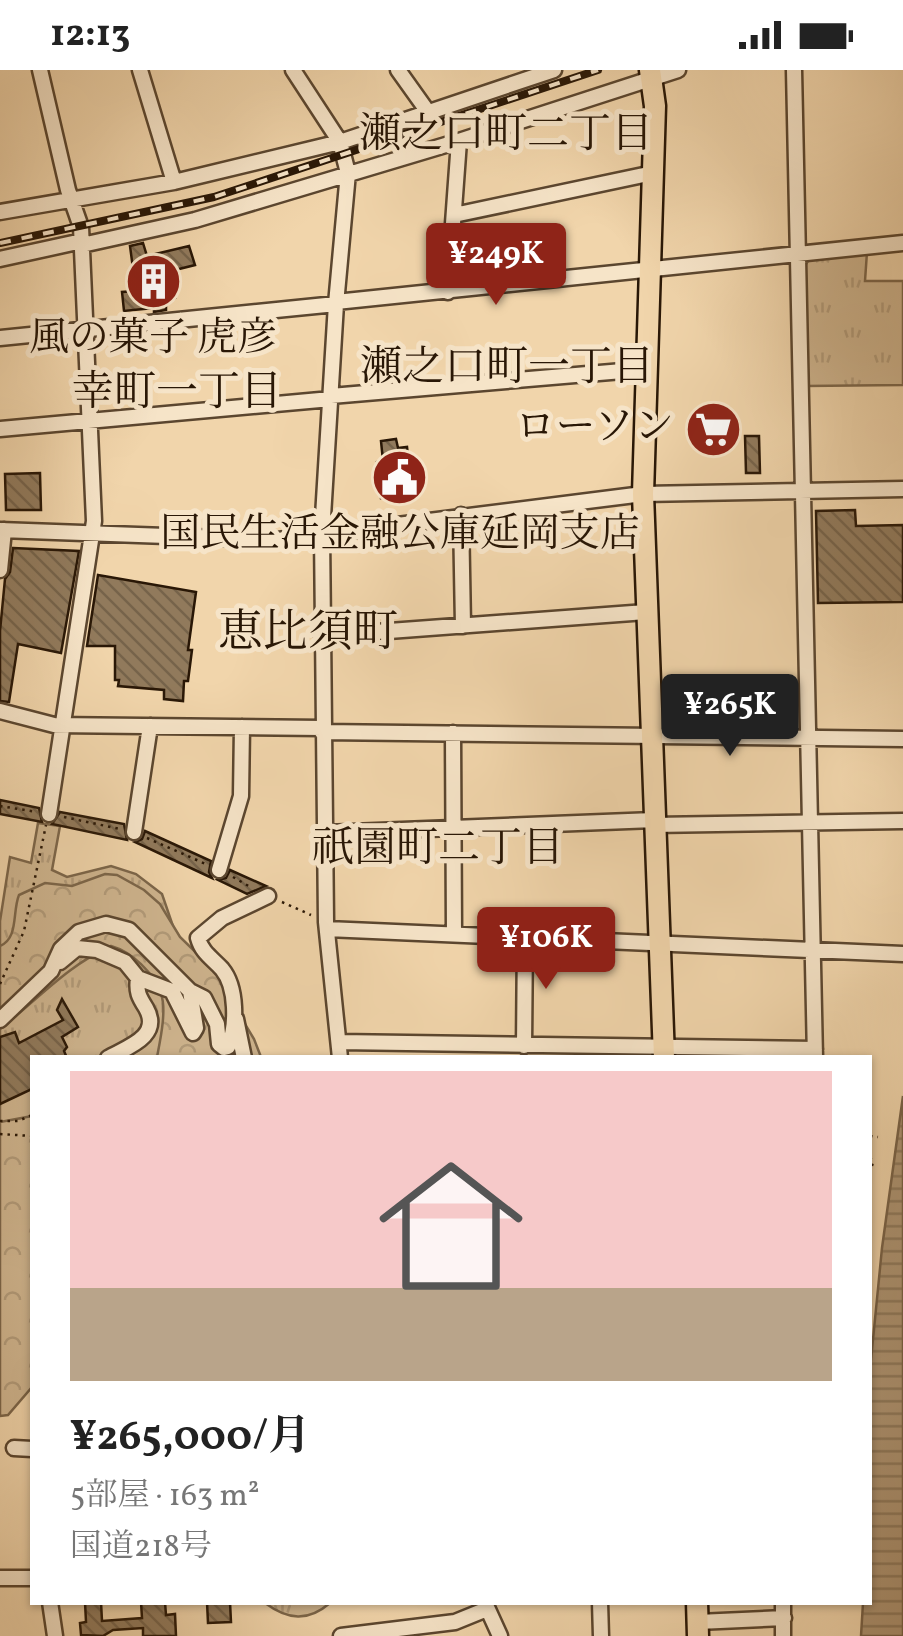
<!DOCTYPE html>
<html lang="ja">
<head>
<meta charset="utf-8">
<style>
  :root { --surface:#fff; --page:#f2f2f2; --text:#222; --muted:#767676; --line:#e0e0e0; --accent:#8f2418 }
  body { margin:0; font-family:Vollkorn,"Noto Serif JP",serif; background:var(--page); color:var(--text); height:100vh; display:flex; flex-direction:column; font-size:38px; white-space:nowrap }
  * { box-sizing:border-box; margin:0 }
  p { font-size:32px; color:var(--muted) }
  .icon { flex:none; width:55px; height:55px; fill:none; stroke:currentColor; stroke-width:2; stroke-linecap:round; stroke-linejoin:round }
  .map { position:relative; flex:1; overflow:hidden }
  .panel { position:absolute; left:30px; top:985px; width:842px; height:550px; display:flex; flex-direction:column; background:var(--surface); border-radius:0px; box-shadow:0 2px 8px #0004 }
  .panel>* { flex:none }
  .price { position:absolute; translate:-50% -85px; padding:0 22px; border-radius:10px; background:var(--accent); color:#fff; font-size:32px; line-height:65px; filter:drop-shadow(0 2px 5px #0008) }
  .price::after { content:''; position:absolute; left:50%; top:60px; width:30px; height:22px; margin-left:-15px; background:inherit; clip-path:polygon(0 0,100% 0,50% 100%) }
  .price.selected { background:#222; color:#fff }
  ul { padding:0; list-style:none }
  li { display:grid; align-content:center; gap:20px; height:530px; padding:0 40px }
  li+li { border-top:2px solid var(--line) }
  li span { display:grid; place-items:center; height:310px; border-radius:0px; color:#555 }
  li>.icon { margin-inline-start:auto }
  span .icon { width:180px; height:180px; fill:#fffc; stroke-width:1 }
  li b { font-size:42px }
  .status { display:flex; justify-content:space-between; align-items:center; height:70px; padding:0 50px; background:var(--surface); direction:ltr }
  .status svg { height:28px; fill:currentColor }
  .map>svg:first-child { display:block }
  .grass { fill:url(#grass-tufts); stroke:#7c664a; stroke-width:2.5 }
  .forest { fill:url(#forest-crowns); stroke:#7c664a; stroke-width:2.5 }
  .water { fill:url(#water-rules); stroke:#786247; stroke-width:2.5 }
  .building { fill:url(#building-back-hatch); stroke:#291706; stroke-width:2.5 }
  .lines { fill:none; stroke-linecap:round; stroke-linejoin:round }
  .minor-casing { stroke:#5b462f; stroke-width:19 }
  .highway-casing { stroke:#291706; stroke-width:25 }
  .path { stroke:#291706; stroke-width:2.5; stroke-dasharray:2.5 5; stroke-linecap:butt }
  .minor { stroke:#f6e4c8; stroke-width:14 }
  .highway { stroke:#f1d5ab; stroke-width:20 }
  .rail-casing { stroke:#291706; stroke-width:8 }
  .rail { stroke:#f6e4c8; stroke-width:4; stroke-dasharray:11; stroke-linecap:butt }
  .labels { text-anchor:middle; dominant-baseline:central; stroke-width:10; stroke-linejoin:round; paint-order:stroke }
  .poi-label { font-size:40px; fill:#291706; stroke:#f6e4c8 }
  .neighbourhood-label { font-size:42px; fill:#291706; stroke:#f6e4c8 }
  .quarter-label { font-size:45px; fill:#291706; stroke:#f6e4c8 }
</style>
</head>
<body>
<div class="status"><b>12:13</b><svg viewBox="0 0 49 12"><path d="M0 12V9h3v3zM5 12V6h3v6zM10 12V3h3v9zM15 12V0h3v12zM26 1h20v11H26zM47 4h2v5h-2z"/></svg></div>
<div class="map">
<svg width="903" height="1566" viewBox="0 0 903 1566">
  <defs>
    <pattern id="grass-tufts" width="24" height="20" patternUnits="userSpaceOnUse" patternTransform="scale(2.5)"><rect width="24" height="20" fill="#cfb58f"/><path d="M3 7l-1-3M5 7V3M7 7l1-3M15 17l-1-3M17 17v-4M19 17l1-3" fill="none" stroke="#b29b7a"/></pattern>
    <pattern id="forest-crowns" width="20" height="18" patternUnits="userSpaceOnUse" patternTransform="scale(2.5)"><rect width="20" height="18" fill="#cfb58f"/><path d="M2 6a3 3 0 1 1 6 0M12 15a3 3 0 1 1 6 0" fill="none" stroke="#b29b7a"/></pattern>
    <pattern id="water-rules" width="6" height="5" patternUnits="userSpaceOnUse" patternTransform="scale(2.5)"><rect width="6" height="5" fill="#ad9473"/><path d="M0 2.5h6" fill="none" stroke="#8d785c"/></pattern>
    <pattern id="building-back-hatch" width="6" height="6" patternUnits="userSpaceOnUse" patternTransform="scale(2.5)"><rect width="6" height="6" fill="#917a5c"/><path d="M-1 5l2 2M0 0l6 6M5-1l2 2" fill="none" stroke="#76634a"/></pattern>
  </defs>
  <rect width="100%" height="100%" fill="#f1d5ab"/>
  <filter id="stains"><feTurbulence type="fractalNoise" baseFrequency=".002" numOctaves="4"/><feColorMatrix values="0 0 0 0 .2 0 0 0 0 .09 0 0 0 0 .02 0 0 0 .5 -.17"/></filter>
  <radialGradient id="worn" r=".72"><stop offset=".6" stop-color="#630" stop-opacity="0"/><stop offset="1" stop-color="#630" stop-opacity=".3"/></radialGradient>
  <!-- grass -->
  <path class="grass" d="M867,182L865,211H903V315L806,316L803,199L811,186Z
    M38,753L60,756L52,800L67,807L111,796L136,804L162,824L176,865L246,987L32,988V1129L0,1137V851L10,787L31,793Z
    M265,1533H330C308,1552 288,1550 265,1533Z"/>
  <!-- forest -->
  <path class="forest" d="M105,804L117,805L144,820L160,834L180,867L224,910L227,924L254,969L261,987H157C160,971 167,940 161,924C154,903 132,882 111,876C68,895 37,930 0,959V876C19,868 12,842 19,825L45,813L72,816Z
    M32,1046V1317L8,1345L0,1346V1052Z"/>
  <!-- water -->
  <path class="water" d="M903,1026V1566H861L863,1533L870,1532V1300L882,1178Z"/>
  <!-- building -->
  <path class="building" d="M143,173L147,186L189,176L195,195L171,201L175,228L166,229V240L154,242V238L124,241L122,222L136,221L130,176Z
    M702,341H725L724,378L701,377Z
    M745,366H759L760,403H746Z
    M396,369L398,378L407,377L412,424L381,428L377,392L383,391L381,371Z
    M40,403L41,440H6L5,404Z
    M855,440L856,456L903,455V532L818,533L816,441Z
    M13,478L79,481L61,583L18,574L9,632L0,631V561L5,509L10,502Z
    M98,505L196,522L188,580H192L188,611H184L183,631L164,629V620L118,616L119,610H115V576H87Z
    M0,730L39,738L42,752L0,744Z
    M60,742L124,754L127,770L52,754Z
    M145,761L211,791L209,802L212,808L135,772L142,769Z
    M230,800L266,816L247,824L218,810L226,808Z
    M62,929L78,957L62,967L67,977L64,981L67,988H32V1019L0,1034V967L15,962L19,973L63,950L57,940Z
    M85,1532H101L102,1551L142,1548L141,1532H165L166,1545L175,1544L176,1566H143V1558L113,1560L103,1566L81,1565L80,1553L86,1552Z
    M207,1532H230L231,1552L208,1553Z"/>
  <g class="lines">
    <defs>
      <path id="minor" d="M40,0L68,120L81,157L94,451L49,744
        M140,0L174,112
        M293,0L340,72L348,103L336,234L322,463L326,852L340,988
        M398,0L428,42
        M794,0L815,988
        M0,142L174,112L340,72L554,0
        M454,145L653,103
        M82,175L195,150L459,71L678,0
        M0,189L82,171
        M448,222L459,71
        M336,232L903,173
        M0,268L336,234
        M331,326L646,299
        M0,359L331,329
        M461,445L463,556
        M0,460L278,470L643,424L903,419
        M0,500L4,460
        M322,566L646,542
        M0,641L54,655L322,658
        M322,662L903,669
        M453,663L454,863
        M653,755L903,751
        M134,762L150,656
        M325,763L654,750
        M219,800L241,726L242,657
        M327,859L903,884
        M60,892L77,878L97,880L125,892L138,908L172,921L193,963L196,958L190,921
        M236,949L244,988
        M0,950L51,901L61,879L79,862L106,854L129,860L190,921L204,928L217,954L219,974L224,978L228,977C237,956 237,917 222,899C212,888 202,883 198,868L222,848L268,826
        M339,972L815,979
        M524,976L525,867
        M108,988C128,977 162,966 146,938C139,927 136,922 138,908
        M14,1378L32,1379
        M0,1508H32
        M50,1532L55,1566
        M600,1532L601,1566
        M783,1532V1566
        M485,1533L500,1566
        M698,1552L784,1548
        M341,1566L455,1552L487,1539"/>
      <path id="highway" d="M650,0L655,36L643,424L664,988
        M697,1532L698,1566"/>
    </defs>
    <!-- minor casing -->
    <use href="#minor" class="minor-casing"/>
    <!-- highway casing -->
    <use href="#highway" class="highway-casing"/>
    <!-- path -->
    <path class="path" d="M0,736L37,742
      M64,747L120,759
      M147,768L208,795
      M233,807L252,818
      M282,832L311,845
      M0,914L24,861L46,755
      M0,1051H18L32,1045
      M0,1064L32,1066
      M870,1066L878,1067
      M870,1087L873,1092L870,1104"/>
    <!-- minor -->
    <use href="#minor" class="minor"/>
    <!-- highway -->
    <use href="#highway" class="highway"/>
    <defs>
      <path id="rail" d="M0,173L214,127L598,0"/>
    </defs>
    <!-- rail casing -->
    <use href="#rail" class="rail-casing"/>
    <!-- rail -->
    <use href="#rail" class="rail"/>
  </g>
  <!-- icons -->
  <defs>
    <symbol id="building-disc" viewBox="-11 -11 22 22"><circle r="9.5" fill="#8f2418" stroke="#f6e4c8"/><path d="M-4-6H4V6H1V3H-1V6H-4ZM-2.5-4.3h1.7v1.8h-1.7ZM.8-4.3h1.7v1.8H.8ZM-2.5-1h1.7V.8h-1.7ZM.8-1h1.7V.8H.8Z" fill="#fff"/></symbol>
    <symbol id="supermarket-disc" viewBox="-11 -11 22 22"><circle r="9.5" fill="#8f2418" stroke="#f6e4c8"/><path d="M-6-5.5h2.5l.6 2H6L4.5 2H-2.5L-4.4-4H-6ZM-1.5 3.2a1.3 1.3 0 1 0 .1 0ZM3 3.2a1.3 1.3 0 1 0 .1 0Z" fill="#fff"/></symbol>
    <symbol id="civic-disc" viewBox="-11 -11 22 22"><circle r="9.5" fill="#8f2418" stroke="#f6e4c8"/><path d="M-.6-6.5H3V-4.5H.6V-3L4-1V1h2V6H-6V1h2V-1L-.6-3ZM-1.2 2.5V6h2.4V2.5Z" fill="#fff"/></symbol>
  </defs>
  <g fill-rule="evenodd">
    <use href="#building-disc" x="122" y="180" width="63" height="63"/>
    <use href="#supermarket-disc" x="682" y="328" width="63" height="63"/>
    <use href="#civic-disc" x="368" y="376" width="63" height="63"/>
  </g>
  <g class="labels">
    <!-- poi labels -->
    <g class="poi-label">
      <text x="153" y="270">風の菓子 虎彦</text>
      <text x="674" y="359" text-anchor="end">ローソン</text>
      <text x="400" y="466">国民生活金融公庫延岡支店</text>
    </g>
    <!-- neighbourhood labels -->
    <g class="neighbourhood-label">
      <text x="506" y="66">瀬之口町二丁目</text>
      <text x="507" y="299">瀬之口町一丁目</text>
      <text x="177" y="324">幸町一丁目</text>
      <text x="438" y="780">祇園町二丁目</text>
    </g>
    <!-- quarter labels -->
    <g class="quarter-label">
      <text x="308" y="564">恵比須町</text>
    </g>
  </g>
  <rect width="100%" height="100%" filter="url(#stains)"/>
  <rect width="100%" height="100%" fill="url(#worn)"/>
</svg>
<b class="price" style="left:496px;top:238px">¥249K</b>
<b class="price selected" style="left:730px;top:689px">¥265K</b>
<b class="price" style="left:546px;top:922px">¥106K</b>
<section class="panel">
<ul>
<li><span style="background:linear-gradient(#f6c9c9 70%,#b9a48a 0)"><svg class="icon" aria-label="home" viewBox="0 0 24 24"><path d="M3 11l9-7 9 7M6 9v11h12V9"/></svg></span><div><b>¥265,000/月</b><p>5部屋 · 163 m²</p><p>国道218号</p></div></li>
</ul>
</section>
</div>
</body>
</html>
